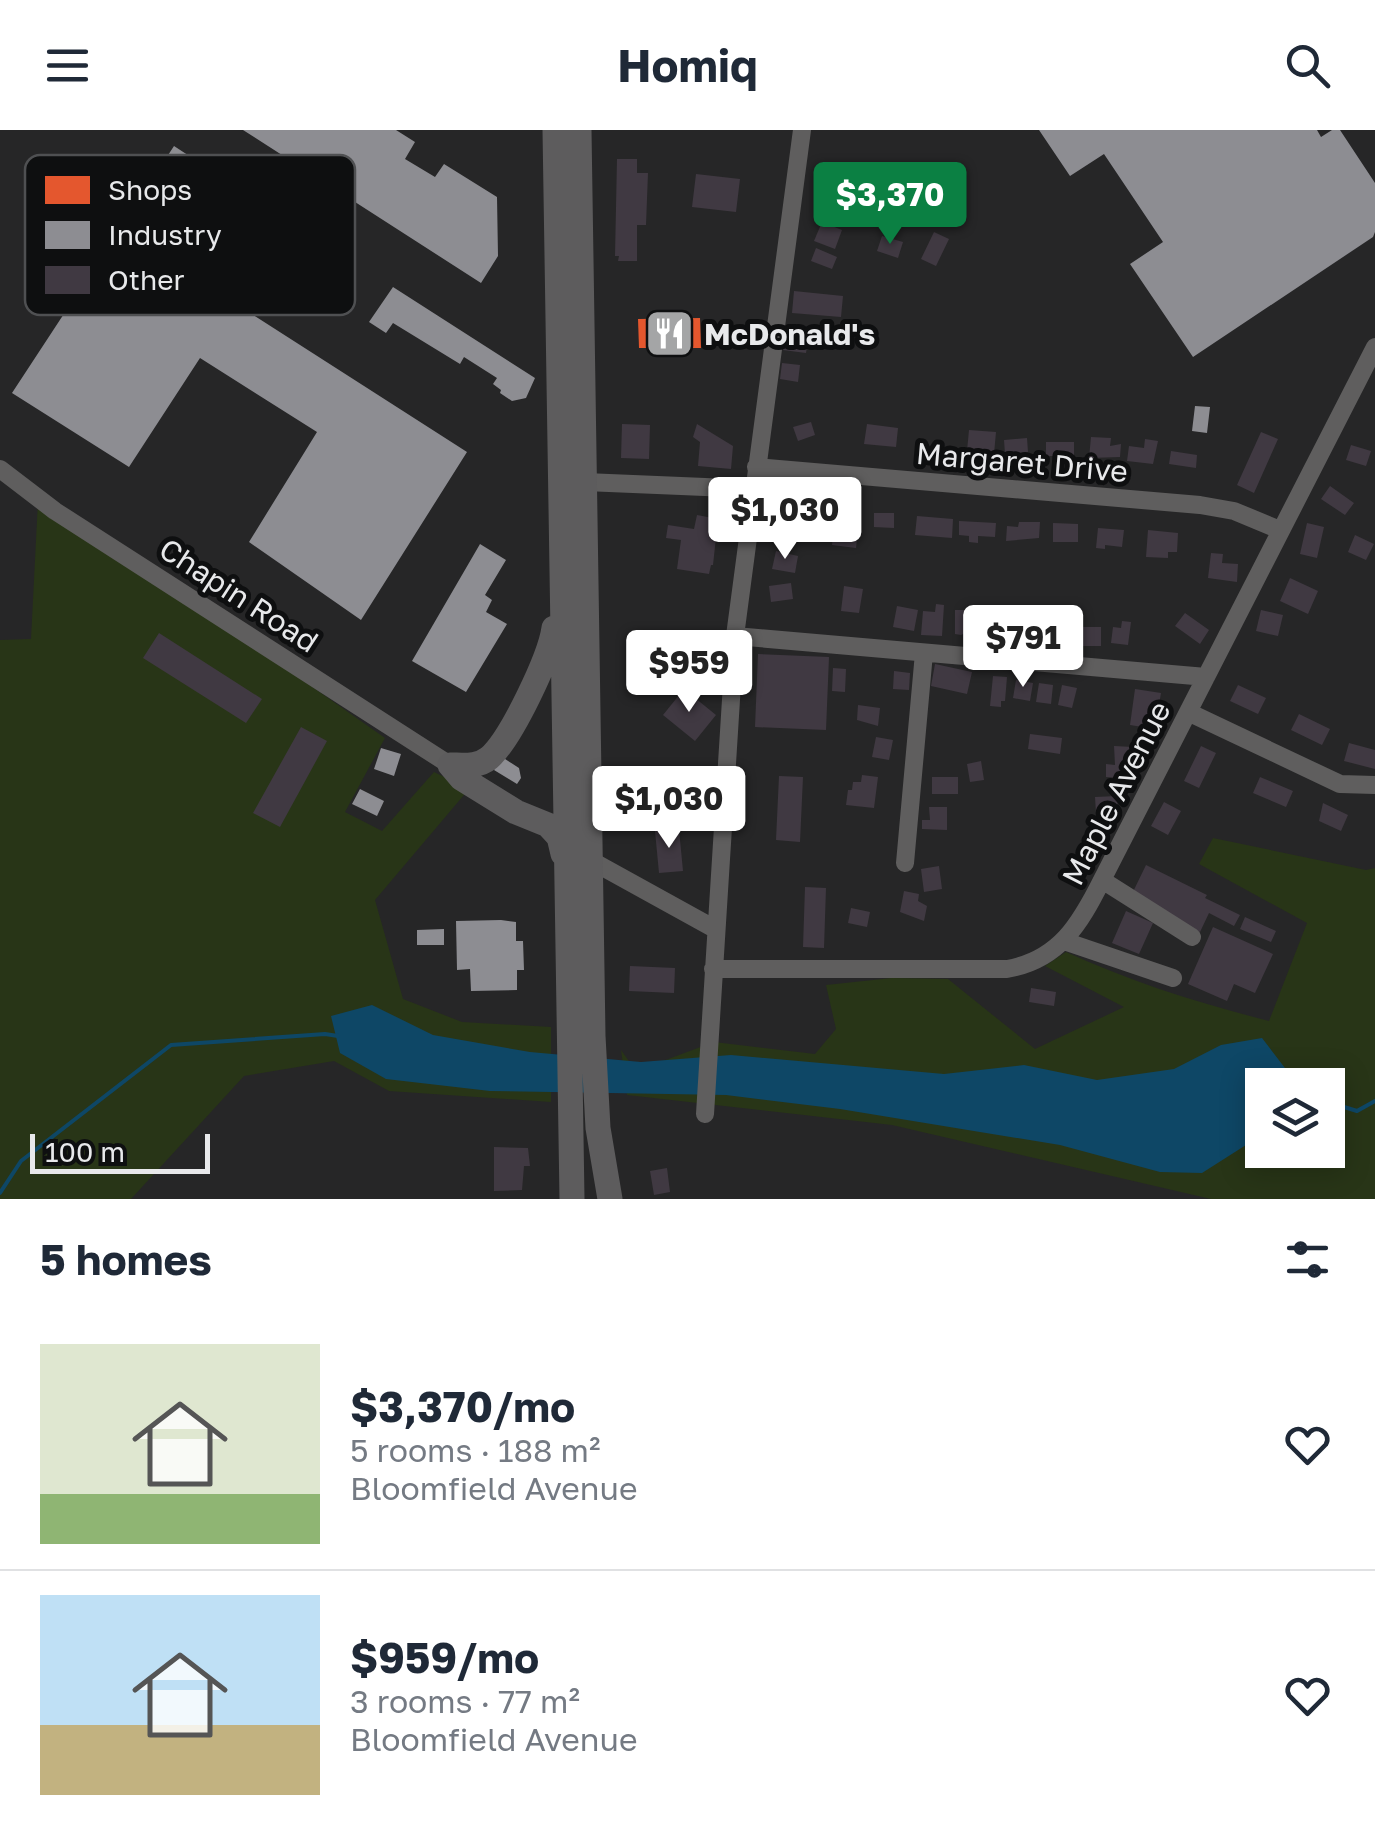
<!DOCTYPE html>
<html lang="en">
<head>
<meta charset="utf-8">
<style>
  :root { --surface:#fff; --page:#f2f2f3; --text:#1f2937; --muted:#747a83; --line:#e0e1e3; --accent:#0b8043 }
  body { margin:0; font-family:"Golos Text",sans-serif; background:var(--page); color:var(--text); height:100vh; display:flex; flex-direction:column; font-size:38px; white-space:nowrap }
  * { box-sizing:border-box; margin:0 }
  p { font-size:32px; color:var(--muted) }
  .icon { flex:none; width:55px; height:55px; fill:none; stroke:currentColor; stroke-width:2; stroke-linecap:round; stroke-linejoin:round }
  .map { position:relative; height:1069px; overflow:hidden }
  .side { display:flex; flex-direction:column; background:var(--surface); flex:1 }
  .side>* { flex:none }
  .tools { position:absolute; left:1245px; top:938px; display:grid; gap:20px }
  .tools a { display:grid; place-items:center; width:100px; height:100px; border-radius:0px; background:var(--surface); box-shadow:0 5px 25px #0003; font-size:50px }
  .scale { position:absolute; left:30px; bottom:25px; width:180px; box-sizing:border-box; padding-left:10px; border:5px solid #e8e9eb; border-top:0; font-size:28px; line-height:35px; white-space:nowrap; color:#e8e9eb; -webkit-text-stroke:8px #0e0f10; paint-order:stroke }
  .price { position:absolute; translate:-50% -85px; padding:0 22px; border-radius:10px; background:#fff; color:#222; font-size:32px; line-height:65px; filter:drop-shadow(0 2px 5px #0008) }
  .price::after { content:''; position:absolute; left:50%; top:60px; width:30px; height:22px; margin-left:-15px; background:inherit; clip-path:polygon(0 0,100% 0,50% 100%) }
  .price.on { background:var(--accent); color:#fff }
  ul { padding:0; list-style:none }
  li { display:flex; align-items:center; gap:30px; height:250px; padding:0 40px }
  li+li { border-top:2px solid var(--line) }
  li span { display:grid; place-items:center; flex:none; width:280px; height:200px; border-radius:0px; color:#555 }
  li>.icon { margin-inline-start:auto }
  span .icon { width:120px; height:120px; fill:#fffc; stroke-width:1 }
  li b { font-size:42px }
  h2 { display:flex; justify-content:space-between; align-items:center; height:120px; padding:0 40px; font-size:42px }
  header { display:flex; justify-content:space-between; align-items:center; height:130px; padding:0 40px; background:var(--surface); font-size:45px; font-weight:700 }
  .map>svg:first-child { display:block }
  .green { fill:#283517; fill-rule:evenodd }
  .water { fill:#0e4766 }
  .shops { fill:#e4572e }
  .industry { fill:#8d8d92 }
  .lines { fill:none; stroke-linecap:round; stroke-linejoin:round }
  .stream { stroke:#0e4766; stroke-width:4 }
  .building { fill:#403942 }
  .minor { stroke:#5f5e5e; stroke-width:18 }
  .highway { stroke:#5d5c5d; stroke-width:25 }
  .labels { text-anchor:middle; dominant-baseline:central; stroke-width:10; stroke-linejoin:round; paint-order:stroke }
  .poi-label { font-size:30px; font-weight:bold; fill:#e8e9eb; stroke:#0e0f10; text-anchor:start }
  .street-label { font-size:30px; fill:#e8e9eb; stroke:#0e0f10 }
  .key { fill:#0e0f10; stroke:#4f5052; stroke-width:2.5 }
  .key-label { font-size:28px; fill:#e8e9eb }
</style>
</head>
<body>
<header><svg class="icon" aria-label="menu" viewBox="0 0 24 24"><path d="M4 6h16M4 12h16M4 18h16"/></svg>Homiq<svg class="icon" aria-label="search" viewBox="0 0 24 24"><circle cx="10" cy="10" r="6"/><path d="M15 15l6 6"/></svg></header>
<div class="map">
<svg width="1375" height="1069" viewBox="0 0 1375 1069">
  <rect width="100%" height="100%" fill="#262627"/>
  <!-- green -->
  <path class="green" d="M38,371L166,454L385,608L345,682L382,701L434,642L469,659L375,770L403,869L462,892L551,897V972L389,961L334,931L244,946L131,1069H0V510L31,509Z
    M1213,708L1366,740L1375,738V1069H1211L892,995L627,965L621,920L636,941L714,912L815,924L836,899L826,855L892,848L948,849L1035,919L1124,877L1045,836L1066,822C1132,852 1198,873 1269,891L1307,793L1199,734ZM1262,955H1328V1020H1262Z"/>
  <!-- water -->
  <path class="water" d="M372,875L433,905L530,922L641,932L731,925L944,944L1024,935L1097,950L1174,939L1221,915L1262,908L1298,955H1262V1002L1257,1008L1202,1043L1160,1042L1060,1015L840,979L726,965L490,961L386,949L340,923L331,886Z"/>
  <!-- shops -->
  <path class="shops" d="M700,188L701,218H639L638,189Z"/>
  <!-- industry -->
  <path class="industry" d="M243,0H396L415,12L405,29L435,47L444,34L497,67L498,126L481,153Z
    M1039,0H1317L1321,7L1332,0H1340L1375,53V102L1373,107L1193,227L1130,134L1163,112L1104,24L1070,46Z
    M174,16L289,91L236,174L467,322L361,490L249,412L317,302L200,228L129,337L12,263Z
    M393,157L535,248L526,268L512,271L500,263L501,260L493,254L497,248L464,227L460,234L393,193L386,203L369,192Z
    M1195,276L1210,277L1207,303L1192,301Z
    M480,414L506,430L485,465L492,470L486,482L507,494L466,562L412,531Z
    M381,618L401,624L394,646L374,639Z
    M502,627L519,638L521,648L517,654L494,640Z
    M360,659L384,671L377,686L352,674Z
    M501,790L516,792V811H523L524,840H517V860L471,861L470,839L457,840L456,791Z
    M444,799V815H417V800Z"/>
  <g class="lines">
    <!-- stream -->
    <path class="stream" d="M1328,972L1357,981L1375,971
      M0,1063L21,1031L171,915L325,904L338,906"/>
  </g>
  <!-- building -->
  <path class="building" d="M617,29H637V43H648L646,95H637V131H618L619,126H615Z
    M826,40L856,54L853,62L859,65L853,81L839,75L844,63L820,53Z
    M696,44L740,49L736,82L692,77Z
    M822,92L842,100L835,119L814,111Z
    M934,102L949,109L936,136L921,129Z
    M882,106L903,112L898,128L877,121Z
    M816,118L837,127L832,139L811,131Z
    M794,161L843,166L841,187L792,183Z
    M786,201L809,204L806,223L783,220Z
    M782,233L800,235L798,252L780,249Z
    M811,292L815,305L798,311L793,297Z
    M622,294L650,295L649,329L621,328Z
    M697,294L733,316L731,339L698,336L700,312L693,307Z
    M867,294L898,298L896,317L864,314Z
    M969,300L996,302L994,324L967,321Z
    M1261,302L1278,309L1254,363L1237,355Z
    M1091,307L1111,308L1110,316L1121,314L1120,327L1089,328Z
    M1027,308L1028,322L1005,324L1004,310Z
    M1145,309L1158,311L1153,334L1127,331L1129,316L1144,318Z
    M1046,312H1074V326H1046Z
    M1351,315L1371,321L1366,336L1346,330Z
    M1171,321L1197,325L1196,338L1169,334Z
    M1330,356L1354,373L1345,385L1321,369Z
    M836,377L860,380L856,418L832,415Z
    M874,383H894V398L874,397Z
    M697,385L718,389L713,435H711L709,444L677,439L681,410L666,408L668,395L694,399Z
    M917,386L953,389L952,408L915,405Z
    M959,391L996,393L995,407L978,406V413L969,412V406L959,405Z
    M1019,392H1040L1039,408L1006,411L1007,396L1018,397Z
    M1053,393L1078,394V412H1053Z
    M1307,393L1324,397L1317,428L1300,424Z
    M1098,398L1124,400L1122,417L1105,415V419L1096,418Z
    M1148,400L1178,403L1177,422H1168V428L1146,427Z
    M1355,405L1374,414L1366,430L1348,422Z
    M776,421L798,426L795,443L772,439Z
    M1211,423L1223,424L1222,433L1238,434L1237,452L1208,448Z
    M1290,448L1318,461L1308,484L1280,471Z
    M791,453L793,469L771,472L769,456Z
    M844,456L863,459L859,483L841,481Z
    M936,474L944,475L942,506L921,505L923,481L935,482Z
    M897,476L918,480L914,501L893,497Z
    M955,480H968L967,502L961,505L955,504Z
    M1261,480L1283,485L1278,506L1256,501Z
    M1185,483L1209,500L1200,514L1175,496Z
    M1005,486L1018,488L1015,511L1002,509Z
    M977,490H992L990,513L976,512Z
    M1035,491L1064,494L1061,519L1032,516Z
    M1122,491L1131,492L1128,515L1111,513L1113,497L1121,498Z
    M1081,497H1101V516H1081Z
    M159,503L262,569L246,593L143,528Z
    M758,524L829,527L826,600L755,597Z
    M935,534L972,542L967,564L931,556Z
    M833,538L846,539L845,562L832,561Z
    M894,541L910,543L909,560L893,559Z
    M993,546L1007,547L1005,571H1001V577L990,576Z
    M1016,550L1033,553L1030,571L1013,568Z
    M1039,553L1053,555L1051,574L1036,572Z
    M1062,555L1077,558L1072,578L1058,575Z
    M1238,555L1266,568L1258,584L1230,571Z
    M684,559L716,585L695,611L663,585Z
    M1135,559L1161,563L1155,599L1130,595Z
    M858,575L880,578L878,596L857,590Z
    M1299,584L1330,599L1322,615L1291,600Z
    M301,597L327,611L280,697L253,683Z
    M1030,604L1062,608L1060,624L1028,619Z
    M876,607L893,610L889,630L872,627Z
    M1349,613L1375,620V639L1344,631Z
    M1114,616L1133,617L1130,633L1121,636V648L1106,647V634L1115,635Z
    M1201,616L1216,623L1199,658L1184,651Z
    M981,631L984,650L970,652L967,634Z
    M686,639L704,645L697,665L679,659Z
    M862,645L878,647L874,678L846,675L848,660H852L853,652H861Z
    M779,646L803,647L800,712L776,710Z
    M932,647H958V664H932Z
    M1260,647L1293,661L1286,677L1253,663Z
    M1117,666L1118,682L1096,683L1095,667Z
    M1164,672L1181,681L1168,705L1151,696Z
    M1323,673L1348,685L1341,701L1319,691Z
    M929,677H947V700L922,699V690H930Z
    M679,699L683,741L659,743L655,701Z
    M1146,735L1207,765L1205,768L1240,785L1234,796L1209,783L1200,802L1130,768Z
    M939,736L942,759L924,762L921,739Z
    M805,757L826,758L824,818L803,817Z
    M904,761L919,764L918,771L927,776L924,791L900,782Z
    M851,778L870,782L867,797L848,793Z
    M1126,781L1153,793L1139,824L1112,813Z
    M1245,787L1276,801L1271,812L1240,799Z
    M1213,797L1273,824L1255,863L1234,854L1227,871L1188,854Z
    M630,836L675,838L674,863L629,861Z
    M1031,858L1056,862L1054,876L1029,872Z
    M494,1017L528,1018L530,1036H524L522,1060L494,1061Z
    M667,1038L670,1062L654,1065L650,1041Z"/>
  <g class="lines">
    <!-- minor -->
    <path class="minor" d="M756,337L1200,375L1234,381L1280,400
      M0,339L55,381L450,635
      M585,352L753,359
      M735,506L1206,547
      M1188,582L1340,654L1375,655
      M590,730L715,799
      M905,733L924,523
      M1102,750L1192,807
      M1064,811L1173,848
      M713,839H1007C1059,830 1080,794 1102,750L1375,217
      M705,984L735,506L802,0"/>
    <!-- highway -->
    <path class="highway" d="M555,0L572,1069
      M579,0L593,906L598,998L610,1069
      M450,635C464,635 478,637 489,628C511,609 550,527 554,498
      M450,635L461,648L516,682L548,695L559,707L563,724"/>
  </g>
  <!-- icons -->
  <defs>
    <symbol id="restaurant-square" viewBox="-11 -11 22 22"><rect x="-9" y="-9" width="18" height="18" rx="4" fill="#a4a5a6" stroke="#0e0f10"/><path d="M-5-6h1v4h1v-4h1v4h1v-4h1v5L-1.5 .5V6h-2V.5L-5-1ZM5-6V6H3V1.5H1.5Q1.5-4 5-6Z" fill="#fff"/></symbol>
  </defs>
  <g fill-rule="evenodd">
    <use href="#restaurant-square" x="642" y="176" width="55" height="55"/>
  </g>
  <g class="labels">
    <!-- poi labels -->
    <g class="poi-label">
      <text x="704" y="204">McDonald's</text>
    </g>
    <!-- street labels -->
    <g class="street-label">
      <text transform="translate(1022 332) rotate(5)">Margaret Drive</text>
      <text transform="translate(239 465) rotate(33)">Chapin Road</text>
      <text transform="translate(1116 663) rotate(-63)">Maple Avenue</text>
    </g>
  </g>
  <!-- legend -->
  <rect x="25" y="25" width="330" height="160" rx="15" class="key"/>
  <rect x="45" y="46" width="45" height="28" fill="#e4572e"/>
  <rect x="45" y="91" width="45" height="28" fill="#8d8d92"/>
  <rect x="45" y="136" width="45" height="28" fill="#403942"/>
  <g class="key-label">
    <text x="108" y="70">Shops</text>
    <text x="108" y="115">Industry</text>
    <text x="108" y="160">Other</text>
  </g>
</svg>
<div class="tools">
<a><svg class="icon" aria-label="layers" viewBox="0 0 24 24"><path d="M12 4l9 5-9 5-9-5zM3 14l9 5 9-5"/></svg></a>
</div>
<div class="scale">100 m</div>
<b class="price on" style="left:890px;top:117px">$3,370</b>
<b class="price" style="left:785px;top:432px">$1,030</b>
<b class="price" style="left:1023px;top:560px">$791</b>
<b class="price" style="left:689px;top:585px">$959</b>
<b class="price" style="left:669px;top:721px">$1,030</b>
</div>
<section class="side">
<h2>5 homes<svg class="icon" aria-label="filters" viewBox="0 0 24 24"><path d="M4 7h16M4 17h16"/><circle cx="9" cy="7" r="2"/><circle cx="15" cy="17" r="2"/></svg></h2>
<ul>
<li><span style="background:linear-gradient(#dfe7d0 75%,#8fb573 0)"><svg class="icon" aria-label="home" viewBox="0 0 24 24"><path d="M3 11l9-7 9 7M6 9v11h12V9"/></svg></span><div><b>$3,370/mo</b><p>5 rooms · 188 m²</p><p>Bloomfield Avenue</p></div><svg class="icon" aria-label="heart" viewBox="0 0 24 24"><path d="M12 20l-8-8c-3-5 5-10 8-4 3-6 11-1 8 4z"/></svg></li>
<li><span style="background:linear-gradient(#bfe0f5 65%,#c2b280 0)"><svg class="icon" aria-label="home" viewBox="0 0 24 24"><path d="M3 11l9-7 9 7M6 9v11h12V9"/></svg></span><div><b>$959/mo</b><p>3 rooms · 77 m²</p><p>Bloomfield Avenue</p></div><svg class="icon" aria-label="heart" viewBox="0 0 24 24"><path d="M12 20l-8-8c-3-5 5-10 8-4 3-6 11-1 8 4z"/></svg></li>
</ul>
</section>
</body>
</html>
